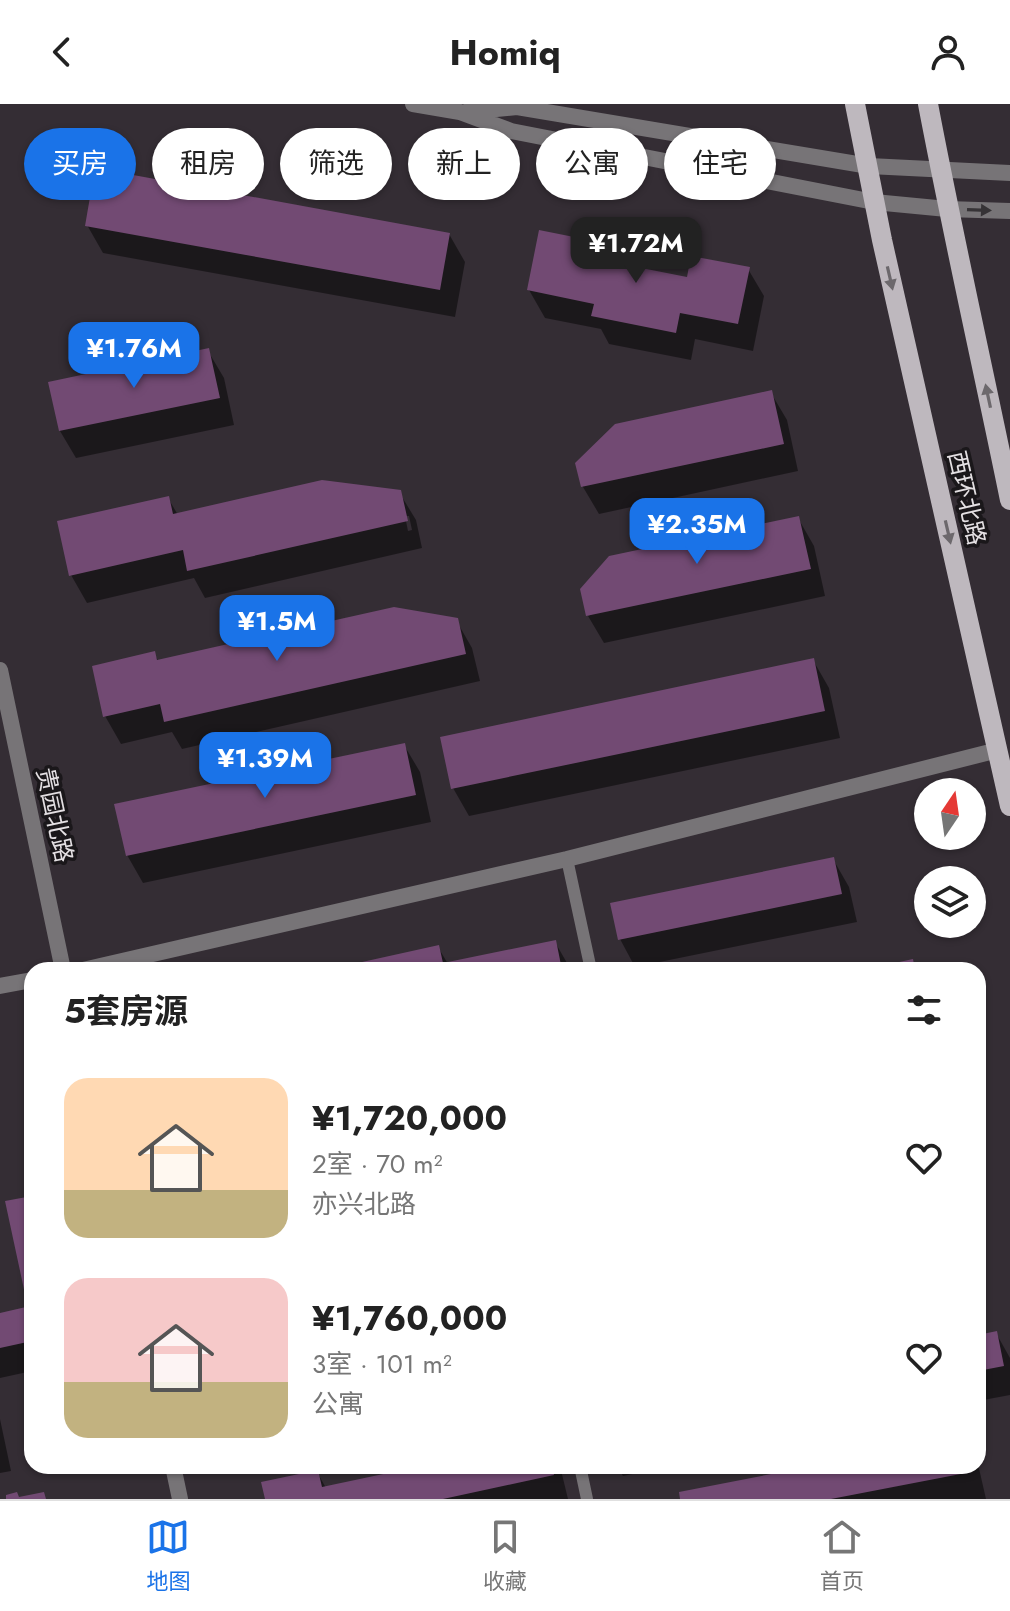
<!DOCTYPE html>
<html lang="zh">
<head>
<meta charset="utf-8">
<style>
  :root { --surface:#fff; --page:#f6f6f6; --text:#222; --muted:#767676; --line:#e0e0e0; --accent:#1a73e8 }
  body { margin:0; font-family:Jost,"Noto Sans SC",sans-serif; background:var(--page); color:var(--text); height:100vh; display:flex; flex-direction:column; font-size:30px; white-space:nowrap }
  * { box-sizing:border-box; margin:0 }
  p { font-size:26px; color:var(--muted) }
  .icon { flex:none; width:44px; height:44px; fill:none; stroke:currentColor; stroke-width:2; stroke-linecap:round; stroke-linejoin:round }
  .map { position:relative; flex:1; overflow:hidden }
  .drawer { position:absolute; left:24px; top:858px; width:962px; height:512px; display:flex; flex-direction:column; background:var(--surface); border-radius:24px; box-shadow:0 2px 6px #0004 }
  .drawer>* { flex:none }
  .hud { position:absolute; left:24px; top:24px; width:962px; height:72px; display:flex; gap:16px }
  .needle { width:52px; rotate:13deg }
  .controls { position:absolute; left:914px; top:674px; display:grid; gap:16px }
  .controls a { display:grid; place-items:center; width:72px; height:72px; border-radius:50%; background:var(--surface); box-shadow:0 2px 6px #0004; font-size:40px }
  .price { position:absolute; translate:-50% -68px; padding:0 18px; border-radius:16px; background:var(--accent); color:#fff; font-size:26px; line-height:52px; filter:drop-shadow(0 2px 4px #0008) }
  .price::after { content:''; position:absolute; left:50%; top:48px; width:24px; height:18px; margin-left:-12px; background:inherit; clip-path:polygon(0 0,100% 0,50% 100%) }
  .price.active { background:#222; color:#fff }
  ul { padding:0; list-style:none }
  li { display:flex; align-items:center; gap:24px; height:200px; padding:0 40px }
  li span { display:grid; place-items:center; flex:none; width:224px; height:160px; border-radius:24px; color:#555 }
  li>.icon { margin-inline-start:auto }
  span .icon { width:96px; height:96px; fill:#fffc; stroke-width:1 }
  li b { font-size:34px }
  h2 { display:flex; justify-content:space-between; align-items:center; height:96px; padding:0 40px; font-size:34px }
  .tag { padding:0 28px; border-radius:36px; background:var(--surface); box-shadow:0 2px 6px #0004; font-size:28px; line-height:72px }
  .tag.active { background:var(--accent); color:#fff }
  header { display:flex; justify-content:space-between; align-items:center; height:104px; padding:0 40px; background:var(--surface); font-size:36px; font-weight:700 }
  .dock { display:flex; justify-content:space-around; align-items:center; height:112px; border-top:2px solid var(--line); background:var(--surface); font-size:22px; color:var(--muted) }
  .dock a { display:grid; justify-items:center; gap:4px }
  .dock .active { color:var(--accent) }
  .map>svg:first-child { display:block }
  .shadow { fill:#0007; fill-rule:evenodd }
  .building { fill:#724a73 }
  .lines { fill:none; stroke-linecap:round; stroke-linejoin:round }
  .service { stroke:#777477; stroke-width:12 }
  .minor { stroke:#777477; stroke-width:16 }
  .tertiary { stroke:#777477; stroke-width:16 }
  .primary { stroke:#beb8be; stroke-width:20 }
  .oneway { fill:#363336 }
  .oneway2 { fill:#6c686c }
  .labels { text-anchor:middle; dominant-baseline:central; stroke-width:7; stroke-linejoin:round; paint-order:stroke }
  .street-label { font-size:24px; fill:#e4e0e3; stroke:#1a171a }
</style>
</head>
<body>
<header><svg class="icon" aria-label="back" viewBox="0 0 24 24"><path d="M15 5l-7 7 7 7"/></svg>Homiq<svg class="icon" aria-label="person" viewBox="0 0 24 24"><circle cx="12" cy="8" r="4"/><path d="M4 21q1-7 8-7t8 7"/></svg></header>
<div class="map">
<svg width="1010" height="1395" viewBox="0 0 1010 1395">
  <rect width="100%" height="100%" fill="#342d34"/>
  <!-- shadow -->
  <path class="shadow" d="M87,121L449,130L465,158L455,213L103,149Z
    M608,142L619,162L689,176L748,165L764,192L753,247L695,235L691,256L609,240L601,225L545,214L529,186Z
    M208,247L224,274L234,321L76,354L60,327L50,280Z
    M771,289L787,316L798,367L599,410L583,383L578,359Z
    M399,388L416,416L422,444L205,494L194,474L87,499L71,471L168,394L178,411ZM405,412H409L412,426L408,427Z
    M798,414L814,442L825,492L604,539L588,512Z
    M456,516L472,544L480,577L182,645L172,628L121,640L105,612L154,550L159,558Z
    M813,556L829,584L840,634L469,712L453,684Z
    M404,641L420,668L431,718L143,779L127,751Z
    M833,755L849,783L857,818L635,863L620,835Z
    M555,838L571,866H330L438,843L448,860Z
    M978,1112L985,1144L978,1146Z
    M25,1206L32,1218V1267L0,1274V1211Z
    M996,1229L1010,1254V1291L978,1297V1233Z
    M0,1315L11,1367L0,1369Z
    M978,1360L986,1395H682L823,1362Z
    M431,1362H560L568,1395H267L317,1368L326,1384Z
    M617,1362H670L623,1372Z"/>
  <!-- building -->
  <path class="building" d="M95,64L450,129L440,186L85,122Z
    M539,126L609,140L606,157L687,173L691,152L750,163L738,220L680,209L676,229L591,212L594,200L527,186Z
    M209,244L220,294L59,327L48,278Z
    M772,286L784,340L581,383L575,359L615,320Z
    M322,376L401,386L408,417L187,467L183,446L69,472L57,417L169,392L173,410Z
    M799,412L811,465L586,512L580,485L609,452Z
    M394,503L458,514L466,550L164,618L160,600L103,613L92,562L155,547L157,556Z
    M814,554L825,607L451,685L440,633Z
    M405,639L416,691L126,752L114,700Z
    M834,753L842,790L618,836L610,799Z
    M556,836L562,866H326L439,841L443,859Z
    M913,855L915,866H867V865Z
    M32,1092V1204H28L5,1097Z
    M26,1203L32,1237L0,1244V1209Z
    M997,1227L1004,1262L978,1267V1231Z
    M421,1362H552L554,1371L443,1395H265L261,1378L318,1366L322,1383Z
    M812,1362H970L971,1368L831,1395H680L679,1388Z
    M17,1388L19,1393L44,1388L46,1395H6V1391Z"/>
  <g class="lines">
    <!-- service -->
    <path class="service" d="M567,755L591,866
      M580,1362L587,1395"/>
    <!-- minor -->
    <path class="minor" d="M83,866L567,755L998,646"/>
    <!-- tertiary -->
    <path class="tertiary" d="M413,0L460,8L511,27L874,98L947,105L1010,107
      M465,8L517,3L869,62L1010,69
      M0,566L63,866
      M0,882L32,876
      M173,1362L180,1395"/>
    <!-- primary -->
    <path class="primary" d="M855,0L882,136L1010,702
      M928,0C953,132 983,264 1010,396"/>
  </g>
  <!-- one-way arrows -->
  <defs><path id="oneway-solid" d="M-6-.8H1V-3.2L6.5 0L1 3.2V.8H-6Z" transform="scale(2)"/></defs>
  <use class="oneway" href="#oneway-solid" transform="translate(979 106) rotate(2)"/>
  <g class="oneway2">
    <use href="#oneway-solid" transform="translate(890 174) rotate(77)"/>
    <use href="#oneway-solid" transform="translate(988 292) rotate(-102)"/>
    <use href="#oneway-solid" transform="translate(948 428) rotate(77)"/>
  </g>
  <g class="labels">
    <!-- street labels -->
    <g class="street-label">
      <text transform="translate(967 394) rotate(77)">西环北路</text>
      <text transform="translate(55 711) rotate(78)">贵园北路</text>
    </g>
  </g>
</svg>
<div class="controls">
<a><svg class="needle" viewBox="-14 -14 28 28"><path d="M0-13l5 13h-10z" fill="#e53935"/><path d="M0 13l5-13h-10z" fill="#767676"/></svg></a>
<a><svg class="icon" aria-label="layers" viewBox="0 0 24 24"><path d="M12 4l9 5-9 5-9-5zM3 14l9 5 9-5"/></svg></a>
</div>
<b class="price active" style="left:636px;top:181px">¥1.72M</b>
<b class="price" style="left:134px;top:286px">¥1.76M</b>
<b class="price" style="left:697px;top:462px">¥2.35M</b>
<b class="price" style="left:277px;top:559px">¥1.5M</b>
<b class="price" style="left:265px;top:696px">¥1.39M</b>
<div class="hud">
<a class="tag active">买房</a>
<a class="tag">租房</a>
<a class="tag">筛选</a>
<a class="tag">新上</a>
<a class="tag">公寓</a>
<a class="tag">住宅</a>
</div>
<section class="drawer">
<h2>5套房源<svg class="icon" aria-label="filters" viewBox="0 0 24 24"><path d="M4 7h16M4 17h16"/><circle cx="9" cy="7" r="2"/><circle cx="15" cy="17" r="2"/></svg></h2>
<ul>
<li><span style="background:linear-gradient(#ffd9b3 70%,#c2b280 0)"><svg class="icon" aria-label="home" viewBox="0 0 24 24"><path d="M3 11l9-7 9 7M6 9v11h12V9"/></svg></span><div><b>¥1,720,000</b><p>2室 · 70 m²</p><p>亦兴北路</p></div><svg class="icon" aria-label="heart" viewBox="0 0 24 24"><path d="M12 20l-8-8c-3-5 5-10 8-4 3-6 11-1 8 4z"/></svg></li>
<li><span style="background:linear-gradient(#f6c9c9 65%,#c2b280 0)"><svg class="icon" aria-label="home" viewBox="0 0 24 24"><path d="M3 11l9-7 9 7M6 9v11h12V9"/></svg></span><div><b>¥1,760,000</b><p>3室 · 101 m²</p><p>公寓</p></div><svg class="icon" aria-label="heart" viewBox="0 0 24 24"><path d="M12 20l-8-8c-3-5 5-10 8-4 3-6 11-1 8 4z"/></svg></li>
</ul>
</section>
</div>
<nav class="dock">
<a class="active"><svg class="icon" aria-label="map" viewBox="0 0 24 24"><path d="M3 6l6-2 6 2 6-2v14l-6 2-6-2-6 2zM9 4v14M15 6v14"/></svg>地图</a>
<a><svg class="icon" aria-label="saved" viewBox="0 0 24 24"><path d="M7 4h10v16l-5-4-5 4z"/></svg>收藏</a>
<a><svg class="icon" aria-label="home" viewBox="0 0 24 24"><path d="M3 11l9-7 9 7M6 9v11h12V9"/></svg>首页</a>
</nav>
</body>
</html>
